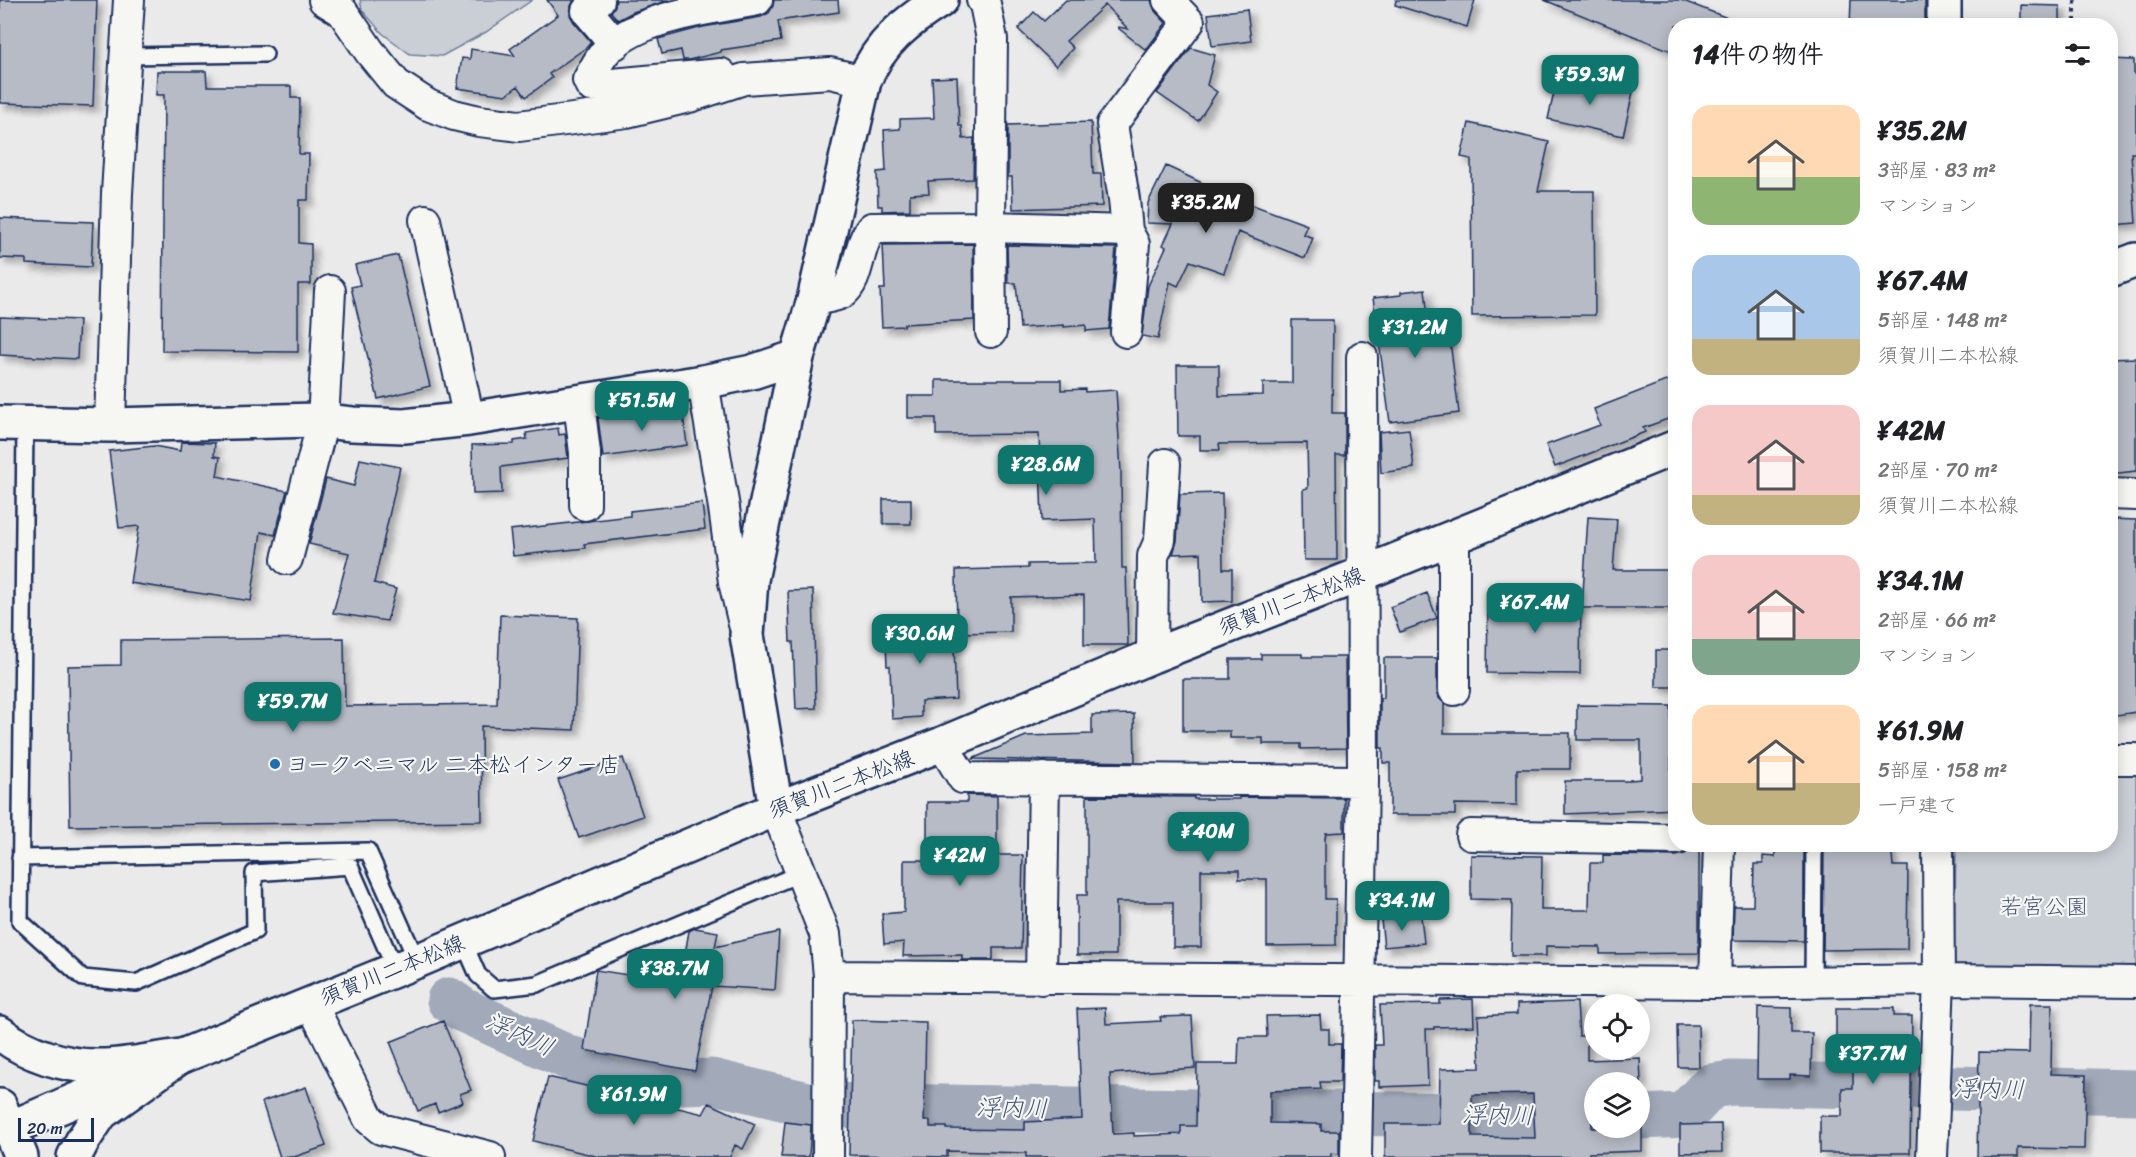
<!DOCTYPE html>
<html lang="ja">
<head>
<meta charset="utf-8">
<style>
  :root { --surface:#fff; --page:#f2f2f2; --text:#202124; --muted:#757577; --accent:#0f766e }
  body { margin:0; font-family:Sriracha,"Klee One",sans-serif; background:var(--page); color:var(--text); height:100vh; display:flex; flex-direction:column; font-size:22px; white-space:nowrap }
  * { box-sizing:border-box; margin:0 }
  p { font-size:20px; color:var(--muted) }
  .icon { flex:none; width:33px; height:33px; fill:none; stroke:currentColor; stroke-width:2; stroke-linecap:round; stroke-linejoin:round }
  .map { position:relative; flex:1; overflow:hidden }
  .details { position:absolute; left:1668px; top:18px; width:450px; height:834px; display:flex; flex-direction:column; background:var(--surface); border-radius:24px; box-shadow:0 3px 15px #0003 }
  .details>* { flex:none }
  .buttons { position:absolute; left:1584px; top:994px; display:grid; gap:12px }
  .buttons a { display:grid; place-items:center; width:66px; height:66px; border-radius:50%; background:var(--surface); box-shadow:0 3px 15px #0003; font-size:30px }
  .scale { position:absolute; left:18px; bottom:15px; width:76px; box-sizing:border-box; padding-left:6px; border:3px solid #1b2f5e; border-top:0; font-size:16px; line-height:21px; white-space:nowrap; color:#1b2f5e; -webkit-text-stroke:4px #f6f6f2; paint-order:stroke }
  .price { position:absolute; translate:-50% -51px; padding:0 14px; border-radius:12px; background:var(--accent); color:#fff; font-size:20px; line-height:39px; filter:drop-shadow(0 2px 3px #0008) }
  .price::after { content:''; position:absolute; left:50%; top:36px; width:18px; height:14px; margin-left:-9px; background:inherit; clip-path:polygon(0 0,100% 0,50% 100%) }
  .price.active { background:#222; color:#fff }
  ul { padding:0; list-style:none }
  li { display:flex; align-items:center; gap:18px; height:150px; padding:0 24px }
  li span { display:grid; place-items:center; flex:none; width:168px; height:120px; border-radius:18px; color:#555 }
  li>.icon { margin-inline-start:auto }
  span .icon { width:72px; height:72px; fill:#fffc; stroke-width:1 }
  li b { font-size:26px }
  h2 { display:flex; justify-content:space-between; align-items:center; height:72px; padding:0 24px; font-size:26px }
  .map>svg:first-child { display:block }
  .green { fill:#caced5; stroke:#727e9a; stroke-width:1.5 }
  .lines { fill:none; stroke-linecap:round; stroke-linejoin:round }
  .river { stroke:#a2aaba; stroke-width:45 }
  .building { fill:#b6bbc6; stroke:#1b2f5e; stroke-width:1.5; fill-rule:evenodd; filter:url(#shadow) }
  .lane-casing { stroke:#1b2f5e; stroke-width:20 }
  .street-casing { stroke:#1b2f5e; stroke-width:34 }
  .secondary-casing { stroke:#1b2f5e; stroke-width:38 }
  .highway-casing { stroke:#1b2f5e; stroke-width:38 }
  .path { stroke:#1b2f5e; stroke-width:4; stroke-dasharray:4.5 4.5; stroke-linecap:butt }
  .lane { stroke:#f6f6f2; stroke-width:15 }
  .street { stroke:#f6f6f2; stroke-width:30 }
  .secondary { stroke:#f6f6f2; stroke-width:33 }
  .highway { stroke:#f6f6f2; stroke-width:33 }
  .poi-dot { fill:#1f6fb2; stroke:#f6f6f2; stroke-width:2 }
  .labels { text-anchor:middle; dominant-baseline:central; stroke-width:4.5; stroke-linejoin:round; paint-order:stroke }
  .street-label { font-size:22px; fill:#1b2f5e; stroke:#f6f6f2 }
  .poi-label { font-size:22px; fill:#1b2f5e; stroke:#f6f6f2; text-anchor:start }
  .park-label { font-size:22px; fill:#47577c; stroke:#f6f6f2 }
  .water-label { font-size:24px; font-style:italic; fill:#44547a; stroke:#f6f6f2 }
</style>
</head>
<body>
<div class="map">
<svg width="2136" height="1157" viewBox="0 0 2136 1157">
  <defs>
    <filter id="shadow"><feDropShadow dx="5.5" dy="5.5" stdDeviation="3" flood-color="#0004"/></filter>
  </defs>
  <rect width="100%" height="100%" fill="#e9eae9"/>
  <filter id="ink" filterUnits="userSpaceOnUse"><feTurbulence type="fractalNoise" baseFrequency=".0167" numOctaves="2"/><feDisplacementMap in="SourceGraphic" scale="12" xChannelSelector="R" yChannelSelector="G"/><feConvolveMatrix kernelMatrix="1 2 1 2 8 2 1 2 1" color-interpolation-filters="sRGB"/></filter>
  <g filter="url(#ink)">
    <!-- green -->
    <path class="green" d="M360,0H532L486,32L442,56L410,54L382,33L362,10Z
      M2111,772H2136V968L1967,967L1954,964L1956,845L2110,844Z"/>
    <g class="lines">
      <!-- river -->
      <path class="river" d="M449,1000L463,1010L572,1059L659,1083L711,1081L811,1105L1594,1117
        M1640,1117L1684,1115L1711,1086L1731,1083L2136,1092"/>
    </g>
    <!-- building -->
    <path class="building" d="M0,0H97L93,106L0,103Z
      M547,0H574L571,6L570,15L574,22L591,42L587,47L549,74L552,78L526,97L518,86L506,95L457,88L462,58L470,59L471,49L515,56L510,49L558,15Z
      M616,0H669L633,12L618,20L611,12L615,6Z
      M774,0H838L839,12L778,21L781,41L721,50V52L689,60H683L681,50L662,54L658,39L703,27L761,17L769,13L773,6Z
      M1066,0H1151L1155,11L1166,23L1146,50L1118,28L1119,27L1128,29L1105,5L1066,41L1073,48L1056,66L1018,29L1034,12L1044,21Z
      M1396,0H1475L1467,27L1395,5Z
      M1544,0H1681L1743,24L1676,26V53Z
      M1851,0H1925V26H1850Z
      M2021,5L2060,6V26H2021Z
      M1247,9L1251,41L1212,46L1208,14Z
      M1191,48L1215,55L1207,85L1217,92L1198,121L1157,93Z
      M2110,59L2134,60V74H2136V153H2131L2136,223L2113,225L2110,194L2113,99L2110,98Z
      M157,71H206L207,86H291V98H300L299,154H309L308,200H299V243L311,244V284H298V352L162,351L164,95H156Z
      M1558,75L1633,92L1623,136L1548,119Z
      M957,77L959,126H962L963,139L974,138L973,179L928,181L929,193L910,194V210L882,211V206H878L877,172L886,171L884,130L900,129V119L934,118L932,78Z
      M1091,122L1093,174H1101L1102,206L1013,209L1012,177H1008V125Z
      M1469,123L1549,142L1538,191H1594L1595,315L1472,316L1471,159L1461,157Z
      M1166,166L1234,198L1307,225L1303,234L1313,238L1305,258L1238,232L1224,273L1190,261L1178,286L1170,282L1158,339L1142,336L1148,286L1166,247L1163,245L1173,224L1147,223L1148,203Z
      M0,218L93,222L91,267L26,264V259L0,258Z
      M973,244L974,320L904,324V326L882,327L880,289H885L883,245Z
      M1007,245L1116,248L1109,329L1086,331V325L1064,327V325L1020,328L1016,283H1008Z
      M398,255L430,386L378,399L351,287L360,285L355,265Z
      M1425,289L1429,327L1448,325L1459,413L1390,422L1373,298L1401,295V292Z
      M0,317L79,320L77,359L0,355Z
      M1292,320H1333L1332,413H1345V455H1336L1337,560H1304L1303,489L1308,488L1307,443L1219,444L1220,450H1200V436H1178L1177,365H1219V396L1263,395V383H1292Z
      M2136,358V471L2110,474V359Z
      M1676,377V416L1643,428L1645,432L1555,467L1546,445L1600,425L1594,409Z
      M936,380H1061V390L1085,389V392L1116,390L1121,472L1122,568H1126L1128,645H1084V595L1011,597V632L957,633L956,570L1028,568V564L1096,563L1095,519L1042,521L1039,434L936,435V418H908V396H936Z
      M682,406L687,445L603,457L598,418Z
      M558,428L559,435L565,434L568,458L501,467L502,493L473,494L472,445L514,444V441L527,439L526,433Z
      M1409,429L1414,468L1381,473L1379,432Z
      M181,442L215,443L214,456L220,457L217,476L287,491L275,535L261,532L251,601L130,583L139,526L119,528L109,451L154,446L180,451Z
      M360,459L400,467L374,583L396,589L387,621L333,613L349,553L309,544L326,479L354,486Z
      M1222,493L1223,569H1232V601L1202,602L1201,553L1173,554L1177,541L1180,494Z
      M883,499H911V524H883Z
      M702,503L705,529L584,544L585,548L513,556L510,530L630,516V511Z
      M1588,517L1617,519L1613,570H1676V608H1582Z
      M2110,519L2136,520V712L2110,716Z
      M813,590L816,708L796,709L793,642H790L788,591Z
      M1522,591H1581L1580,674L1487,673L1488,600H1522Z
      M1427,593L1437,618L1400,632L1390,607Z
      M500,615L578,618L574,730L481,726L482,821L70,826L68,666L121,665V640L344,638L345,706L497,704Z
      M917,621V623L953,622L956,699L921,701V717L892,719L890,666H887L885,622Z
      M1656,650H1676V687H1656Z
      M1261,654H1302V657H1345L1346,748L1301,749V744H1263V738H1230V731H1183V679H1230V659H1261Z
      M1384,658H1437V690L1439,698L1444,703V733H1570V769H1517V805L1455,804V815H1390V763H1383V748H1380V698H1384Z
      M1577,705L1671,706V778H1676V809L1565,814V781H1630V780L1641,779V740H1577Z
      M1134,714L1135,762L972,759L1026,736L1092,734V715Z
      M623,758L643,816L579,838L558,780Z
      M967,795L997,796V855H1023L1021,948H993V960H962V955L903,956L904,942L884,944L882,914L904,912V860H927V802H967Z
      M1087,796L1194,797V799H1239V797L1344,798V832L1326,833L1325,838V899H1336V945L1267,946V879H1239V870H1201V947H1173V902H1116V955H1077V895H1087Z
      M1824,844H1891L1893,866H1908L1907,949L1823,950Z
      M1691,847H1699V953L1600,954V947L1546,946V956H1511L1512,900L1471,899V855L1542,856L1541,910H1589L1590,863H1603V855L1676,856L1685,854Z
      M1776,848L1804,849V941L1733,940L1734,906H1753L1754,864H1763V856L1775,857Z
      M1421,916L1424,943L1384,947L1381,920Z
      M695,928L718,932L715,947L779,932L775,990L712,986L695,1071L584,1050L596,970L680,983L689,931Z
      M1473,999L1474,1026L1434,1027V1029H1426L1428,1085L1379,1087V1081H1375V1045H1382L1380,1005L1440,1004V1000Z
      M1577,1002L1579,1036H1587V1060L1640,1058L1641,1083H1594V1090H1591L1592,1128H1642V1151L1589,1153V1157H1385V1124H1439L1440,1069L1480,1068L1478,1016L1517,1014V1004ZM1533,1094L1535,1138L1472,1137V1095Z
      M2030,1004H2052L2051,1074L2086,1075L2084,1149L2018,1148V1157H1977L1979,1052L2029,1053Z
      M1758,1007L1791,1008V1033H1812L1811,1076L1790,1075V1079H1757Z
      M1105,1008L1106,1024L1161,1021L1160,1017L1192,1016L1195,1068L1110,1074L1113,1134L1134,1133V1136L1181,1134V1126H1196L1197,1064H1238L1239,1037H1267L1266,1016L1320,1015L1321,1029H1329V1044H1341L1340,1082H1320L1321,1089L1270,1091V1123L1321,1124V1131H1339V1154L1331,1153V1157H1026V1153L947,1151V1157L849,1155L852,1020L926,1022L924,1121H930V1127H947V1129L1025,1130V1122L1082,1119L1077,1009Z
      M1836,1008H1894V1016H1912L1910,1153H1820V1116H1842V1088H1853V1046H1836Z
      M443,1021L471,1090L460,1094L463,1102L438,1112L435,1104L418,1111L390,1042Z
      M1677,1025H1698L1699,1067H1678Z
      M548,1077L703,1114L709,1103L755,1124L743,1149L735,1145L730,1157H600L533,1141Z
      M306,1087L326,1146L294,1157H280L262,1102Z
      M785,1122L811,1125L809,1157H781Z
      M1721,1124L1722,1152L1680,1153V1125Z"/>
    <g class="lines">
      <defs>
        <path id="lane" d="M125,56L265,54
          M25,424L20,921L83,978L136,983L255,931L254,873L350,866L395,969
          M20,858L368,851L417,961
          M463,941L478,975L494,989L537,984L801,873
          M1813,982L1814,844"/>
        <path id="street" d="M324,0L342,11L370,52L396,84L428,105L454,115L479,121L519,126L627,112L689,97L744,79L830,73L864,81
          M599,0L587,11L615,44
          M982,0L985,4L992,39L990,227L991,332
          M721,74L591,86L588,80C594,70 599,58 608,49C642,15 712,9 757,0
          M425,220L469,419
          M814,300C822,298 835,297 842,293C860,281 857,244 872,228L990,227L1127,231L1124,199L1112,124L1189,22L1168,0
          M1126,332L1134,244L1127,231
          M703,382L724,508L734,582L744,624
          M579,402L585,453V505
          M110,425L117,193L129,0
          M2110,494L2136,495
          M287,559L323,421L330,291
          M1152,656L1153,556L1160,540L1165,464
          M1454,690V536
          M942,744L963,778L1363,781
          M2110,759H2136
          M776,809L825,934L829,976L828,1157
          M1471,835L1676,839
          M829,976L1715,983L1939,980L2136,982
          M1041,979L1044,778
          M1715,983L1719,844
          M311,1003L369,1119L381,1129L490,1157
          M1356,1157L1363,781L1362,357
          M1932,1157L1939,980L1938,844"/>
        <path id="secondary" d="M1944,26V0
          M2110,270L2136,260
          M0,423L110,425L316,420L352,424L404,426L469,419L703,382L752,372L797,357
          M776,809L747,635L751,580L797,357L814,300L864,81C879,43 907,21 941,0
          M10,1128L128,1078L417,961L776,809L942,744L1152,656L1362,574L1676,447"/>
        <path id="highway" d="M0,1033C26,1054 66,1067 100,1066C127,1066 155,1059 182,1056
          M0,1106L21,1157
          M74,1157L83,1140L101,1113L178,1058"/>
      </defs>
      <!-- lane casing -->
      <use href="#lane" class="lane-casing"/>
      <!-- street casing -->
      <use href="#street" class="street-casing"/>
      <!-- secondary casing -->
      <use href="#secondary" class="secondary-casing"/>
      <!-- highway casing -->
      <use href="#highway" class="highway-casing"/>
      <!-- path -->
      <path class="path" d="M2075,0V26"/>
      <!-- lane -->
      <use href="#lane" class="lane"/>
      <!-- street -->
      <use href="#street" class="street"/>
      <!-- secondary -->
      <use href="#secondary" class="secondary"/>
      <!-- highway -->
      <use href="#highway" class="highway"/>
    </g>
  </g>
  <!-- markers -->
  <circle class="poi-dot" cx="275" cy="764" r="6"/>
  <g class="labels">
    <!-- street labels -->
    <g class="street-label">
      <text transform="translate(1291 601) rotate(-21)">須賀川二本松線</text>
      <text transform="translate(841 784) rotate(-21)">須賀川二本松線</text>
      <text transform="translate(392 970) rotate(-22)">須賀川二本松線</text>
    </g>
    <!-- poi labels -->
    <g class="poi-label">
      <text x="287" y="764">ヨークベニマル 二本松インター店</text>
    </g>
    <!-- park labels -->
    <g class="park-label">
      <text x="2044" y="906">若宮公園</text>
    </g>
    <!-- water labels -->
    <g class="water-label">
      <text transform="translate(520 1034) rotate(25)">浮内川</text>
      <text transform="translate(1989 1089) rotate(1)">浮内川</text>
      <text transform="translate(1012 1108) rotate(1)">浮内川</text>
      <text transform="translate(1498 1115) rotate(1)">浮内川</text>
    </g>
  </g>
</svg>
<div class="buttons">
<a><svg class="icon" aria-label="locate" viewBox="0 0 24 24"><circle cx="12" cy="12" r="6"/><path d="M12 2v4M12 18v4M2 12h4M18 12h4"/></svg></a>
<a><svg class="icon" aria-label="layers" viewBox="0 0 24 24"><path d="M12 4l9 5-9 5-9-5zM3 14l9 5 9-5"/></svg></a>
</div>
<div class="scale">20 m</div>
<b class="price" style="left:1590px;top:106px">¥59.3M</b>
<b class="price active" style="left:1206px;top:234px">¥35.2M</b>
<b class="price" style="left:1415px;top:359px">¥31.2M</b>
<b class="price" style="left:642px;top:432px">¥51.5M</b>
<b class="price" style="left:1046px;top:496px">¥28.6M</b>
<b class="price" style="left:1535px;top:634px">¥67.4M</b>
<b class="price" style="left:920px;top:665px">¥30.6M</b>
<b class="price" style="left:293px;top:733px">¥59.7M</b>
<b class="price" style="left:1208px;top:863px">¥40M</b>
<b class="price" style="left:960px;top:887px">¥42M</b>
<b class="price" style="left:1402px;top:932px">¥34.1M</b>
<b class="price" style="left:675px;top:1000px">¥38.7M</b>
<b class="price" style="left:1873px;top:1085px">¥37.7M</b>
<b class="price" style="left:634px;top:1126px">¥61.9M</b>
<section class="details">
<h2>14件の物件<svg class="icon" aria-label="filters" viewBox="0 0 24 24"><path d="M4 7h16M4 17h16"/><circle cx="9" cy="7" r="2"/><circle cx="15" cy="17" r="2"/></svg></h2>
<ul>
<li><span style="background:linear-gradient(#ffd9b3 60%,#8fb573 0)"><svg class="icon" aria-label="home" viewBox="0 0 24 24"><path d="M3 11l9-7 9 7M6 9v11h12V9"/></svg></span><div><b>¥35.2M</b><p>3部屋 · 83 m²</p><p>マンション</p></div></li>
<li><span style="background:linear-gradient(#a9c7e8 70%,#c2b280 0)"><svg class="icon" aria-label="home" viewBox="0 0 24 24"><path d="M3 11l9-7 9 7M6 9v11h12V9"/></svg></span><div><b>¥67.4M</b><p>5部屋 · 148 m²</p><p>須賀川二本松線</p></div></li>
<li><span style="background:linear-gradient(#f6c9c9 75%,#c2b280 0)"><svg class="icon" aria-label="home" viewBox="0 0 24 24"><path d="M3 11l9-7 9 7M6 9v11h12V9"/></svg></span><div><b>¥42M</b><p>2部屋 · 70 m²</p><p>須賀川二本松線</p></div></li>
<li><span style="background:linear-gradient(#f6c9c9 70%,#7fa58c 0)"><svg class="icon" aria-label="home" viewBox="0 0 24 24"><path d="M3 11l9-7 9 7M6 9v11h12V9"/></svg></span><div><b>¥34.1M</b><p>2部屋 · 66 m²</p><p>マンション</p></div></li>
<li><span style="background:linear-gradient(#ffd9b3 65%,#c2b280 0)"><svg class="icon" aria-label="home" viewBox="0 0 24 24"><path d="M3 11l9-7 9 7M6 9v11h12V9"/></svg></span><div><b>¥61.9M</b><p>5部屋 · 158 m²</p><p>一戸建て</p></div></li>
</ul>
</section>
</div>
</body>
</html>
